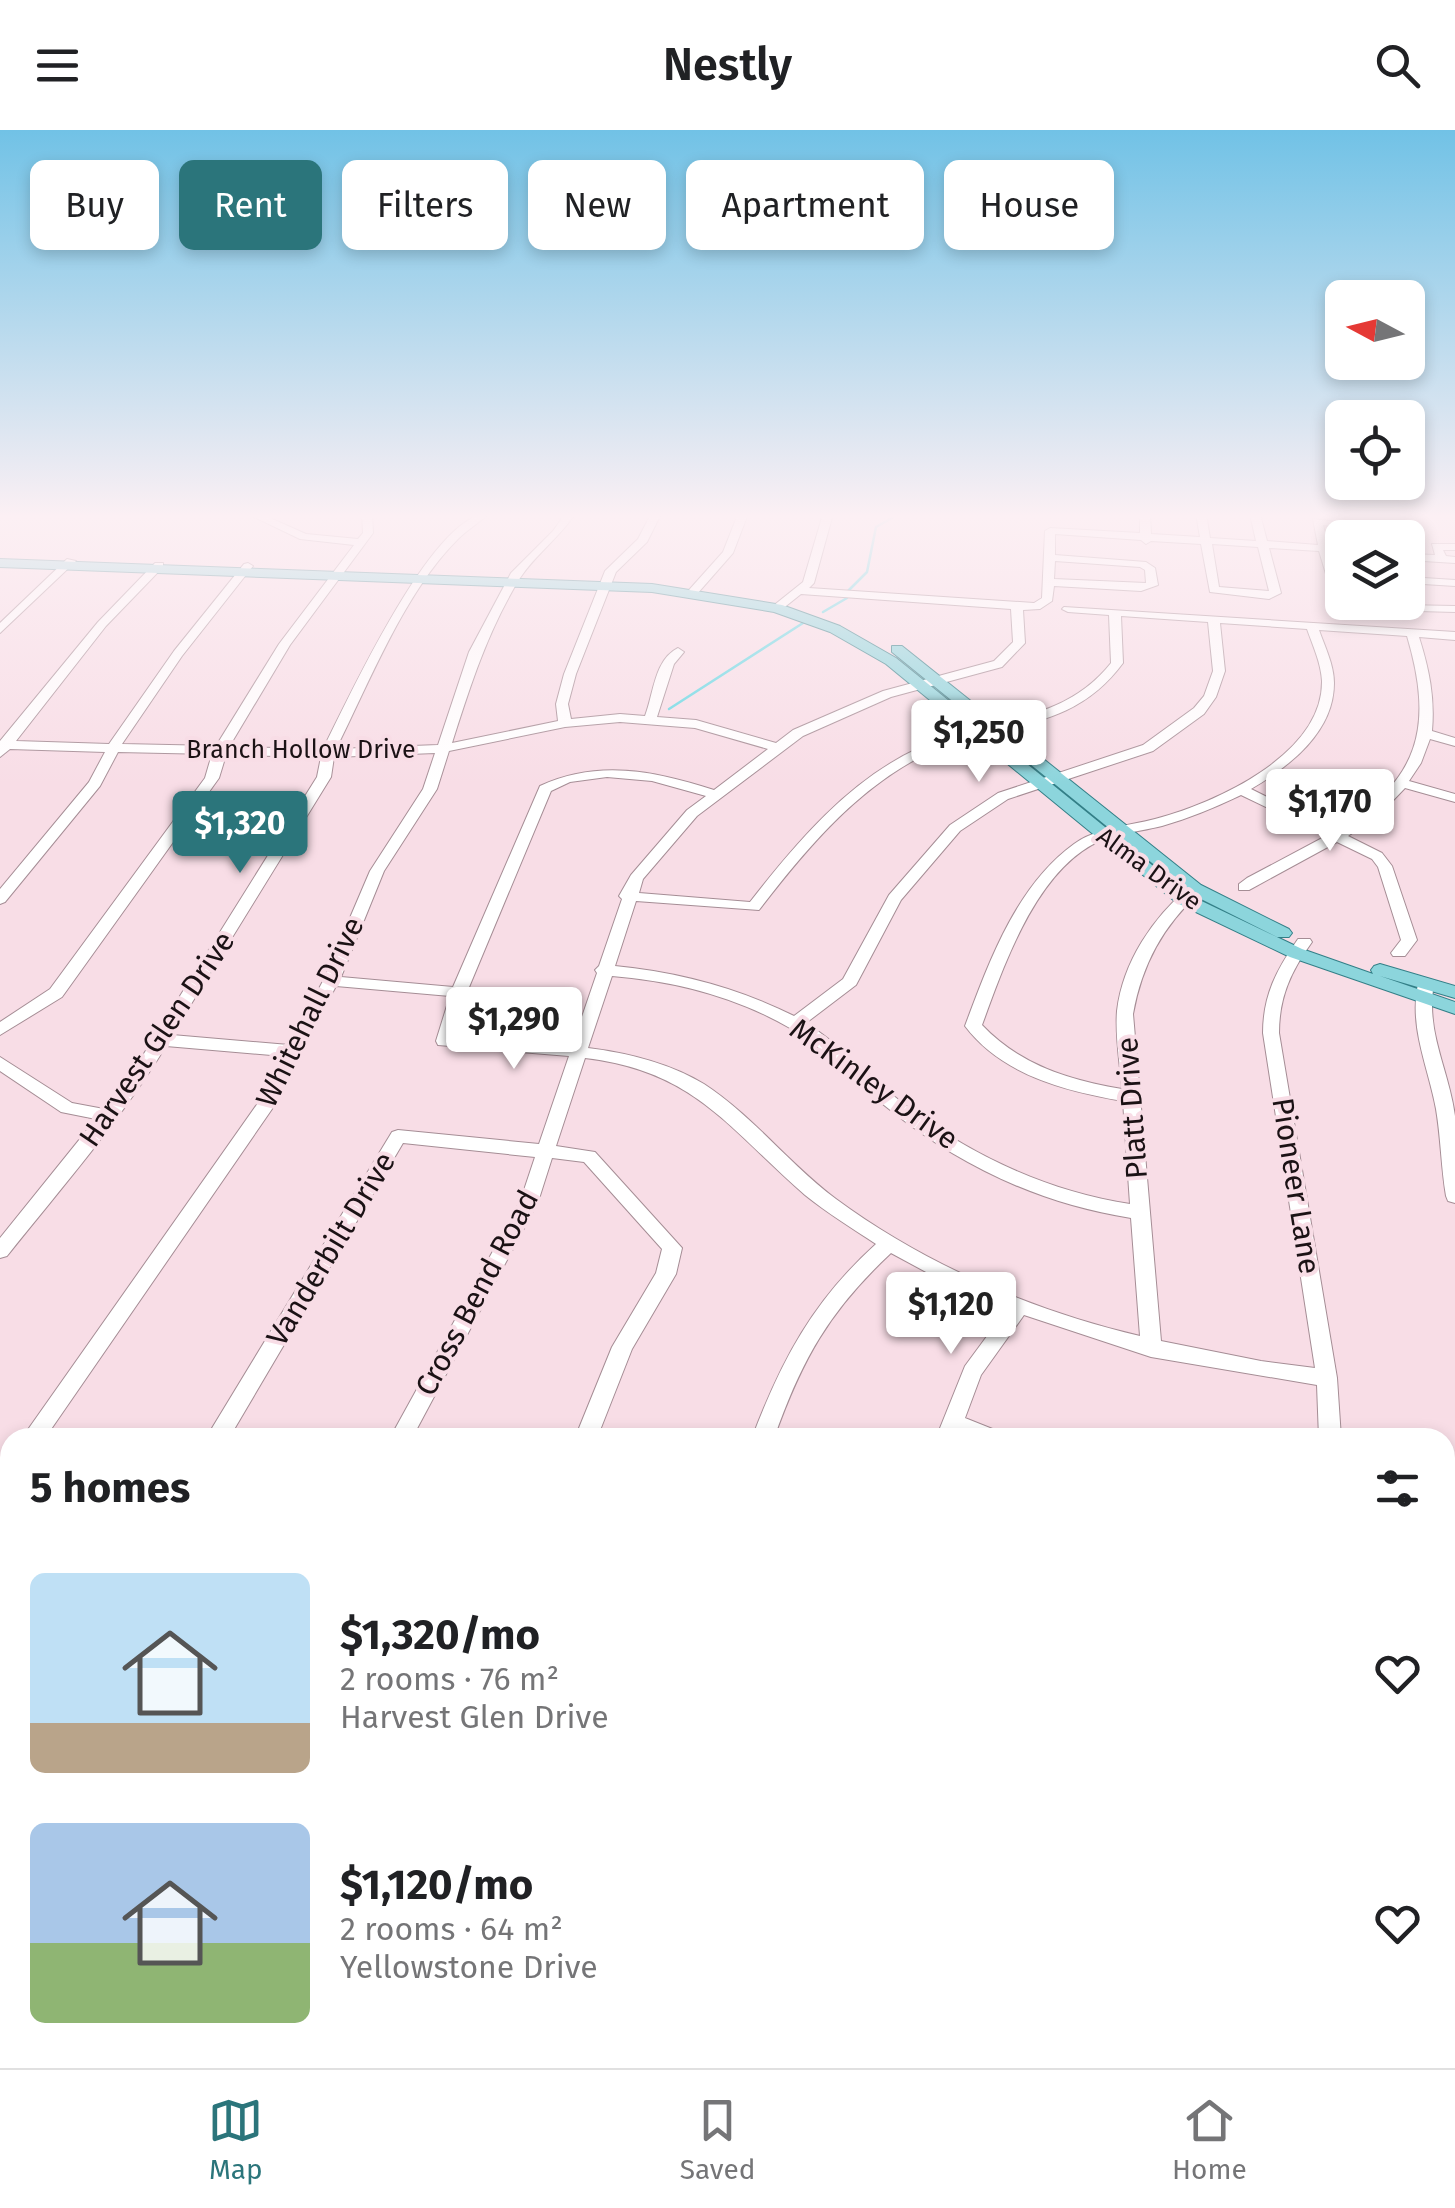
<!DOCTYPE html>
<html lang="en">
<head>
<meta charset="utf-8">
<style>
  :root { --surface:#fff; --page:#f2f2f2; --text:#202124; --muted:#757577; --line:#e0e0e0; --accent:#2b757b }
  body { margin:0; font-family:"Fira Sans",sans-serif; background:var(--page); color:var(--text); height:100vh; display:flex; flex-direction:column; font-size:38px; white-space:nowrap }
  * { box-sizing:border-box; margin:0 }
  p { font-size:32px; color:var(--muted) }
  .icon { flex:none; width:55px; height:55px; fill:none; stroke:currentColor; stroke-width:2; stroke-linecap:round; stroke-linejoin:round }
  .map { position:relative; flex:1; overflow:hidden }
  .sheet { position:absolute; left:0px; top:1298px; width:1455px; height:642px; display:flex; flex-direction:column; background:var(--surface); border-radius:30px 30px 0 0; box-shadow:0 5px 15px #0003 }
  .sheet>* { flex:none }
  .banner { position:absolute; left:30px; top:30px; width:1395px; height:90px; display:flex; gap:20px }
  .needle { width:65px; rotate:277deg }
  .fabs { position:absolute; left:1325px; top:150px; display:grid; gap:20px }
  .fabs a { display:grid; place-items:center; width:100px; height:100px; border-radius:15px; background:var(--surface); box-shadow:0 5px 15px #0003; font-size:50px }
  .price { position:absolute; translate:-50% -85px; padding:0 22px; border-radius:10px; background:#fff; color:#222; font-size:32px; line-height:65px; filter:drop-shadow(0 2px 5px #0008) }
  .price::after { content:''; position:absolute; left:50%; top:60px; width:30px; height:22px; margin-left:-15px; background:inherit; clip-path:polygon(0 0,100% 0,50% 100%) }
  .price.active { background:var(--accent); color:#fff }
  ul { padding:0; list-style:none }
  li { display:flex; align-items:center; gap:30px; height:250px; padding:0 30px }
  li span { display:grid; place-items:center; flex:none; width:280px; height:200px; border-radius:15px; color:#555 }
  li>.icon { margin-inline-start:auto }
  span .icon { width:120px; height:120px; fill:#fffc; stroke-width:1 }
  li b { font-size:42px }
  h2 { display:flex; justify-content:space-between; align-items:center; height:120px; padding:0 30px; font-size:42px }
  .chip { padding:0 35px; border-radius:15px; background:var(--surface); box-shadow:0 5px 15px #0003; font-size:35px; line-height:90px }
  .chip.active { background:var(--accent); color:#fff }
  header { display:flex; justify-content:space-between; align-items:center; height:130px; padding:0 30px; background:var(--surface); font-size:45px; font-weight:600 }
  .tab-bar { display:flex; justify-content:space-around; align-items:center; height:140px; border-top:2px solid var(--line); background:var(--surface); font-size:28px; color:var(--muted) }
  .tab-bar a { display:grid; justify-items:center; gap:5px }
  .tab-bar .active { color:var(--accent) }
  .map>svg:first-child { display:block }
  .green { fill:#fba8c6 }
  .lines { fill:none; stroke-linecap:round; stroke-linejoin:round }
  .stream { stroke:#60d8e3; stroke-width:2.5 }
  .minor-casing { stroke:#a58d95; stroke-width:2 }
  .major-casing { stroke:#337f87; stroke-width:2 }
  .minor { fill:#fff; fill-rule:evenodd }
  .major { fill:#8cd5dc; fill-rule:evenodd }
  .labels { text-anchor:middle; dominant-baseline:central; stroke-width:8; stroke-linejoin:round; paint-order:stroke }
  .far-street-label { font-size:25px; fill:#1b1215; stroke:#f8dde6 }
  .street-label { font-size:30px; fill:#1b1215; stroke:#f8dde6 }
</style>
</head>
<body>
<header><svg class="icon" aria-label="menu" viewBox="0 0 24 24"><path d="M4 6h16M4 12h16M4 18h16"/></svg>Nestly<svg class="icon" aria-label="search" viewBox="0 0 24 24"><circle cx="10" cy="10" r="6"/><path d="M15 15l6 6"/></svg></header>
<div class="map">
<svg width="1455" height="1938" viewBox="0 0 1455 1938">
  <rect width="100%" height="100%" fill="#f8dde6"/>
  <!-- green -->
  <path class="green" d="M206,1930H536L538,1938H203Z"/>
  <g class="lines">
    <!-- stream -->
    <path class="stream" d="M848,461L867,442L876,397L899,384
      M823,482L847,468
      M669,579L803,493"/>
    <defs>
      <path id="minor" d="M248,384H261L306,404L358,409L363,403L362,384H372L373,403L290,515L229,617L323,619C347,572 433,382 488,384C479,393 467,400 458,409C405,461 369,553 336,619L438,615L469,522L511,443L553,401L565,384H575C559,408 534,426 520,448C488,500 470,556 452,613L558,591L556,574L564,544L605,441L638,409L651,384H661L647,412L616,442L576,544L568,574L571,589L620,584L645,586C654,563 654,530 678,518L684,522L674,534L657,587L696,590L776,613L793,600L883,561L994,531L1013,512L1011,479L801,464L781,480H773V476L803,452L823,384H833L814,453L809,458L1034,473L1042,468L1045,401L1050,398L1140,403V384H1150L1151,404L1200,407L1196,384H1206L1210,408L1256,411L1250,384H1260L1267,411L1318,415L1313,389L1378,397L1380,408H1370L1369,401L1323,395L1335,440L1342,443V449L1326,444L1319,421L1269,418L1281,463L1269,469L1210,462L1201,414L1151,411L1146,414L1141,410L1055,404V425L1146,432L1155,438L1158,455L1141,461L1054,456L1052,471L1040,479L1023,480L1025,513L1002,537L891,567L803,606L697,686L643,749L639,763L750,772C796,713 849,650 919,618C986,587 1061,596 1111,533L1109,485L1068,482L1062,479L1064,477L1455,502V510L1419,507C1429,539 1435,567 1432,601L1455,608V616L1430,609L1421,633L1409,651L1455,664V672L1405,658L1381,683L1348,706L1382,723L1392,736L1417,810L1405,826H1393L1391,823L1401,810L1378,737L1372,729L1337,712L1249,760H1239V754L1247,748L1326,706L1241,665C1216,677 1190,688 1162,696C1142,701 1121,703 1102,710C1037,737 1004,835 982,895C1020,935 1069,950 1122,959C1120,934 1115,906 1117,881C1123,831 1153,788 1190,756H1200V762C1163,796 1142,834 1133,884L1161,1211L1261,1231L1315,1238L1263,903C1263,865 1277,839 1298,809H1310L1312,812C1291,841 1279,867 1279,903L1337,1248L1341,1308H1319L1317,1255L1151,1227L1024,1185L981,1245L965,1288L1000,1302L1003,1308H967L959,1304L958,1308H936L965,1236L1007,1179L939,1149L891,1123C829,1181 802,1229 774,1308H752C782,1229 813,1171 876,1114C852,1098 827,1083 805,1065C728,998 695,941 585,928L556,1016L595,1022L682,1118L676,1144L632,1219L597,1308H575L612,1217L656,1143L662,1119L584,1032L552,1028L538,1072L412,1308H390L520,1072L535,1027L403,1013L229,1308H206L392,1002L398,1000L539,1014L569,926L438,915L436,911L450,866L336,856L272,979L45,1308H22L258,973L283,926L166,916C120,991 62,1057 7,1126L0,1128V1108L96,989L61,982L0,941V927L72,973L104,979L125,954L317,647L321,627L226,625L219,648L62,867L0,905V892L50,859L205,648L212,624L118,622L100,656L5,772L0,774V759L89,652L105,622L10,619L0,627V611L98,492L155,433H163V437L106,496L16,611L109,614L174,521L244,434L248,433L253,436L182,526L122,614L216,616L279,514L354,415L300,409ZM1212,414L1258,417L1269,461L1219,457ZM1055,431L1140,437L1145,440L1146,453L1054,449ZM1121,486L1208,492L1213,541L1204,566L1194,578L1143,615L998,663L950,695L889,765L843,849L794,886C738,858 678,842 615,836L636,771L759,780C805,720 857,658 926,624C999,589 1069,606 1123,533ZM1220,493L1307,499C1313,516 1321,533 1322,551C1323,625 1215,673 1155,689C1128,696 1098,697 1074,714C1016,756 989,832 965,896C1002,945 1065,961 1123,971L1130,1074C1044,1061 963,1022 895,967C866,942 839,914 806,893L856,855L901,770L960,701L1008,669L1153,621L1204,584L1216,567L1225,541ZM1319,500L1407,506C1434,597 1420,650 1336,701L1251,659C1290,636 1334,602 1334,553C1334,535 1325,517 1319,500ZM620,592L695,598L768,619L714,660C655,641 598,629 540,656L453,857L341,847L384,741L437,659L449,621L565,597ZM435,623L423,659L370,741L323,851L289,915L172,905L331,647L334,627ZM607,647L652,651L706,666L687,680L631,745L619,766L622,769L599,836L595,840L597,843L572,916L454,907L467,862L551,661L570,652ZM612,846C673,851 734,866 788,897C826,918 854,952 889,979C960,1036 1041,1074 1131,1088L1140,1206C1033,1181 924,1134 836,1069C789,1034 753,986 704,954C669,933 628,923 588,918Z
        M738,384H748L733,423L697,464H689V460L723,422Z
        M1432,414H1455V420H1443L1446,426L1455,427V433L1408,430V424L1435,425Z
        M67,429L76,431L0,503V493Z
        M1408,447L1455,450V456L1408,453Z
        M1349,474L1455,476V482L1345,479L1343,477Z
        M1426,849L1434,854C1425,901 1449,940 1455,986C1455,1014 1455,1044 1455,1073L1448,1071L1446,1066C1441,1037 1441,1008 1436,979C1428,936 1409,898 1418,854Z
        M10,1331V1358L0,1363V1336Z
        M1445,1415L1455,1416V1436L1445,1435Z
        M0,1439L10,1442V1462L0,1459Z
        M166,1930H196L194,1938H164Z
        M1088,1930H1121L1125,1938H1092Z
        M1365,1930H1395L1397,1938H1367Z"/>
      <path id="major" d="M0,429L652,454L782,475L840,496L896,528L1189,765L1302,819L1373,844L1371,840L1374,836L1380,834L1455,856V868L1380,846L1455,872V884L1290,827L1177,773L886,534L830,502L774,482L652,462L0,437Z
        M892,516H902L1201,755L1289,799L1292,803L1289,807H1277L1189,763L892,522Z"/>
    </defs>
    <!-- minor casing -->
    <use href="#minor" class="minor-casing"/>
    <!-- major casing -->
    <use href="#major" class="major-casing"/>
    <!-- minor -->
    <use href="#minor" class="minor"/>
    <!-- major -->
    <use href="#major" class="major"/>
  </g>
  <!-- sky -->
  <linearGradient id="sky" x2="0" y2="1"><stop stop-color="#71c2e6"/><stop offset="0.59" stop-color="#fcf0f4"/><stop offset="1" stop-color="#fcf0f4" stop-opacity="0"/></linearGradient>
  <rect width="1455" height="655" fill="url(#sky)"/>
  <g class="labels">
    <!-- far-street labels -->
    <g class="far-street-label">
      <text x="301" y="620">Branch Hollow Drive</text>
      <text transform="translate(1149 739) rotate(36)">Alma Drive</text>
    </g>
    <!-- street labels -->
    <g class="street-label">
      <text transform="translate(310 882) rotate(-64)">Whitehall Drive</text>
      <text transform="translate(157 909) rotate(-56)">Harvest Glen Drive</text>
      <text transform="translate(874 954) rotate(36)">McKinley Drive</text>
      <text transform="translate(1132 978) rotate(-94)">Platt Drive</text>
      <text transform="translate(1296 1056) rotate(81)">Pioneer Lane</text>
      <text transform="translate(331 1119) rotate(-59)">Vanderbilt Drive</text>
      <text transform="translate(477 1163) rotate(-62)">Cross Bend Road</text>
    </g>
  </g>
</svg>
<div class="fabs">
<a><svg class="needle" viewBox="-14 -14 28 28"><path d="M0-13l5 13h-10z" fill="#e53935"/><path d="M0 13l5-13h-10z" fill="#757577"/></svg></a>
<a><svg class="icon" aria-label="locate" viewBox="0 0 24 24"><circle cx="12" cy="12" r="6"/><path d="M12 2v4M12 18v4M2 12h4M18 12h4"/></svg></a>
<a><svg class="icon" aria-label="layers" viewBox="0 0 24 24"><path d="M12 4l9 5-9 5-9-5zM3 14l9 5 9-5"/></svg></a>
</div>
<b class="price" style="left:979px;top:655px">$1,250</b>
<b class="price" style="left:1330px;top:724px">$1,170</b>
<b class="price active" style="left:240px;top:746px">$1,320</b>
<b class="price" style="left:514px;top:942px">$1,290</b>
<b class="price" style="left:951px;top:1227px">$1,120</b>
<div class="banner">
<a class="chip">Buy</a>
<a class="chip active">Rent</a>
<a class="chip">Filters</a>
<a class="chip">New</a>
<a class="chip">Apartment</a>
<a class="chip">House</a>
</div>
<section class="sheet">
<h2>5 homes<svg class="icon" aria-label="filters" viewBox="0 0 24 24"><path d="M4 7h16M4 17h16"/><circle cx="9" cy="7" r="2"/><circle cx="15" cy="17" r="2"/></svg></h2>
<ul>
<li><span style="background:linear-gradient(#bfe0f5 75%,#b9a48a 0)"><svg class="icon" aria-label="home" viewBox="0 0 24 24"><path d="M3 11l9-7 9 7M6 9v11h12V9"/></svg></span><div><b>$1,320/mo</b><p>2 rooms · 76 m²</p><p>Harvest Glen Drive</p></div><svg class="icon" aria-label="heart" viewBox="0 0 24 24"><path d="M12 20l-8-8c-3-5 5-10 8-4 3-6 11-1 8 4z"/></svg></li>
<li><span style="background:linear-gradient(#a9c7e8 60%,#8fb573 0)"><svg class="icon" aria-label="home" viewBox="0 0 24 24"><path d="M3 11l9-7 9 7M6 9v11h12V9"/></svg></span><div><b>$1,120/mo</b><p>2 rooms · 64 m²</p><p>Yellowstone Drive</p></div><svg class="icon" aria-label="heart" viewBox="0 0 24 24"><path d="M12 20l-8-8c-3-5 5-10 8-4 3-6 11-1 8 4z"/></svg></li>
</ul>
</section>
</div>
<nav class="tab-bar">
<a class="active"><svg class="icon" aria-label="map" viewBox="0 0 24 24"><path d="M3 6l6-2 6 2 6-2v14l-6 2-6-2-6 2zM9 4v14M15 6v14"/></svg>Map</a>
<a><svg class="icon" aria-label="saved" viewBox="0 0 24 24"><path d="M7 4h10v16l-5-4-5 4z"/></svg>Saved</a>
<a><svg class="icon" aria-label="home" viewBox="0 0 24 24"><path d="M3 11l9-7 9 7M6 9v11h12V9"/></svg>Home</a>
</nav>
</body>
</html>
